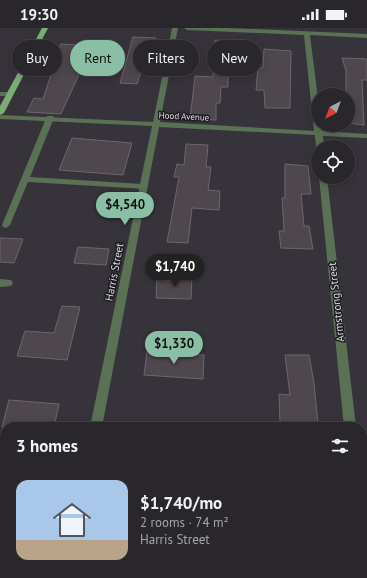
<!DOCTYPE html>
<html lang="en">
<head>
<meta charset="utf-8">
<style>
  :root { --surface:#29262c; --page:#353238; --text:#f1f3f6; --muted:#a5a5a9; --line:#454348; --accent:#8abfa5 }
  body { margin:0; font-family:"PT Sans",sans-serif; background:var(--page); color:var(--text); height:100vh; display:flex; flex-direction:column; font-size:15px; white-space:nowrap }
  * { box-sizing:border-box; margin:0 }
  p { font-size:13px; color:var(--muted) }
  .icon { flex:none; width:22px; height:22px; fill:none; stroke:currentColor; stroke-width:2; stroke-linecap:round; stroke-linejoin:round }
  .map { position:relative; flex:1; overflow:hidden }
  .panel { position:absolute; left:0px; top:394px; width:367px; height:156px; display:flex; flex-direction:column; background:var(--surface); border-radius:16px 16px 0 0; box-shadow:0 2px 10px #0003,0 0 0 1px var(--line) }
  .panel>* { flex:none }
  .top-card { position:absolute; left:12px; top:12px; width:343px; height:36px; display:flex; gap:8px }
  .needle { width:26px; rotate:221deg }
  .buttons { position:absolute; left:311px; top:60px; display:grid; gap:8px }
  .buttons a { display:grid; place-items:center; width:44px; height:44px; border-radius:50%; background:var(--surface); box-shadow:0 2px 10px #0003,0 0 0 1px var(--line); font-size:20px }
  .price { position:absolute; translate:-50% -34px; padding:0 9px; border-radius:14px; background:var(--accent); color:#111; font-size:13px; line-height:26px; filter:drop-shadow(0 1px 2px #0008) }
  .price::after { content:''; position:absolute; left:50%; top:24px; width:12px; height:9px; margin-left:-6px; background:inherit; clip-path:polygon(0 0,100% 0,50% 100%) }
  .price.current { background:#222; color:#fff }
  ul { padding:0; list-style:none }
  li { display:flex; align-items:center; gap:12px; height:100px; padding:0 16px }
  li span { display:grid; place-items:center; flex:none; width:112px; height:80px; border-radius:12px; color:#555 }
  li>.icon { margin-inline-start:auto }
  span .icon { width:48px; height:48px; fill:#fffc; stroke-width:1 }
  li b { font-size:17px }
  h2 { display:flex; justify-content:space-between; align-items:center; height:48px; padding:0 16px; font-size:17px }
  .tag { padding:0 14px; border-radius:18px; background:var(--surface); box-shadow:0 2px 10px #0003,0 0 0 1px var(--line); font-size:14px; line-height:36px }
  .tag.current { background:var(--accent); color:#111 }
  .status { display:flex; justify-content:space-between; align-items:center; height:28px; padding:0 20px; background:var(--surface); direction:ltr }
  .status svg { height:11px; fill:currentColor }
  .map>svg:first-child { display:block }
  .building { fill:#4e474e; stroke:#6e666e }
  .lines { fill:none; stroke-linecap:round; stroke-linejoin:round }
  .lane { fill:#5a7156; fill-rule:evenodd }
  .street { fill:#5a7156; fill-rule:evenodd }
  .primary { fill:#7cab75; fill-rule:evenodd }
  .labels { text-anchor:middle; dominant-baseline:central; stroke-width:3; stroke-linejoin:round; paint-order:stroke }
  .far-street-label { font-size:9px; fill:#dedbe1; stroke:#1d1c20 }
  .street-label { font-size:11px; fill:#dedbe1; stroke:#1d1c20 }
</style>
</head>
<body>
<div class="status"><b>19:30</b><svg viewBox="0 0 49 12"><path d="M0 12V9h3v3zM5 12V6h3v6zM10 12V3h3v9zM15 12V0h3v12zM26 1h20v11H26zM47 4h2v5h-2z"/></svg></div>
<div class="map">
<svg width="367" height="550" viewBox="0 0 367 550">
  <rect width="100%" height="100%" fill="#37333b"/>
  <!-- building -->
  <path class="building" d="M133,9L156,10L149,43H141L137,56L120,55Z
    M215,12L230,13L224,38H228V59H221L220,75H216V92L190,91L195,48L213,49Z
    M61,16L81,17L76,30H83L79,42H81L61,86L27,84L34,70L43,71L54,38H52Z
    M264,21L291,23L290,80H265L264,62H256L258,40H263Z
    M342,30L367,31V52H362L364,97L348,95V67H346V43Z
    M72,110L132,115L123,147L59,142Z
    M186,116L208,117L206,139H211L208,162L220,163L219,182L192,180L188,215L167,214L179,149H174L177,136L184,137Z
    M285,136L308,138L311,166H301L304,198H309L313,221L281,220L279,203H284L282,170H285Z
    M0,210L23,211L14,235L0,234Z
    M78,219L109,221L106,237L74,235Z
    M176,247L192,248L191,271L156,270L157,250L176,254Z
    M62,278L80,279L67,332L17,328L25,303L54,305Z
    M147,323L204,327L203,351L144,347Z
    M285,327H309L314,355L318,397L280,395L279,366L290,367Z
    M9,372L59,376L54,399H2Z"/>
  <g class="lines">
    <!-- lane -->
    <path class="lane" d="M47,88H53L54,90L30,149L143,156L146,157L147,159L146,161L28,154L10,197L6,200L3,199L2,197Z
      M0,251L11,252L13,255L11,258L0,259Z
      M78,545H116L118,550H76Z"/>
    <!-- street -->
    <path class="street" d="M172,0H178L160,94L314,103L304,7L187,2L184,0H228L367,6V10L310,7L318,71V97H321L322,103L367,106V110L323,108L324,119H318V121L316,119L315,107L159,99L102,399H90L152,98L0,91V87L153,94Z
      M0,64H10L13,66L10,68H0Z
      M319,149H327L356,399H344Z
      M362,502L367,505V550H359V545H362Z"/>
    <!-- primary -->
    <path class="primary" d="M42,0H48L4,85L0,87V78Z"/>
  </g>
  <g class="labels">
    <!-- far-street labels -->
    <g class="far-street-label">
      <text transform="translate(184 88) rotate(3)">Hood Avenue</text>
    </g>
    <!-- street labels -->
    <g class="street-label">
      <text transform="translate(114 244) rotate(-79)">Harris Street</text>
      <text transform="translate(336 274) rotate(-96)">Armstrong Street</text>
    </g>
  </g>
</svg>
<div class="buttons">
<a><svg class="needle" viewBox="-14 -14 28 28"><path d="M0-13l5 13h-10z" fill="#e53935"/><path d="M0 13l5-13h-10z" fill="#a5a5a9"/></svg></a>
<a><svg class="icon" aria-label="locate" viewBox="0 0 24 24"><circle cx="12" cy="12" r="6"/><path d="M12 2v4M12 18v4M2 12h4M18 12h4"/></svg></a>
</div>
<b class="price" style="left:125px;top:198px">$4,540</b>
<b class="price current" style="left:175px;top:260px">$1,740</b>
<b class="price" style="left:174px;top:337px">$1,330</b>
<div class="top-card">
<a class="tag">Buy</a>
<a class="tag current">Rent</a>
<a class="tag">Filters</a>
<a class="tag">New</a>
</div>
<section class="panel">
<h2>3 homes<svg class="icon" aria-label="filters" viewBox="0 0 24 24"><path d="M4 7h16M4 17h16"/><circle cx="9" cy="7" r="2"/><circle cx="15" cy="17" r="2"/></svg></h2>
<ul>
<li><span style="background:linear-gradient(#a9c7e8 75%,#b9a48a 0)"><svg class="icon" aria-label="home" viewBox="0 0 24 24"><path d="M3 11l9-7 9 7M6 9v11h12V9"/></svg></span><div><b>$1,740/mo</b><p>2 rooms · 74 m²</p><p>Harris Street</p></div></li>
</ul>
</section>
</div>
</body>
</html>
